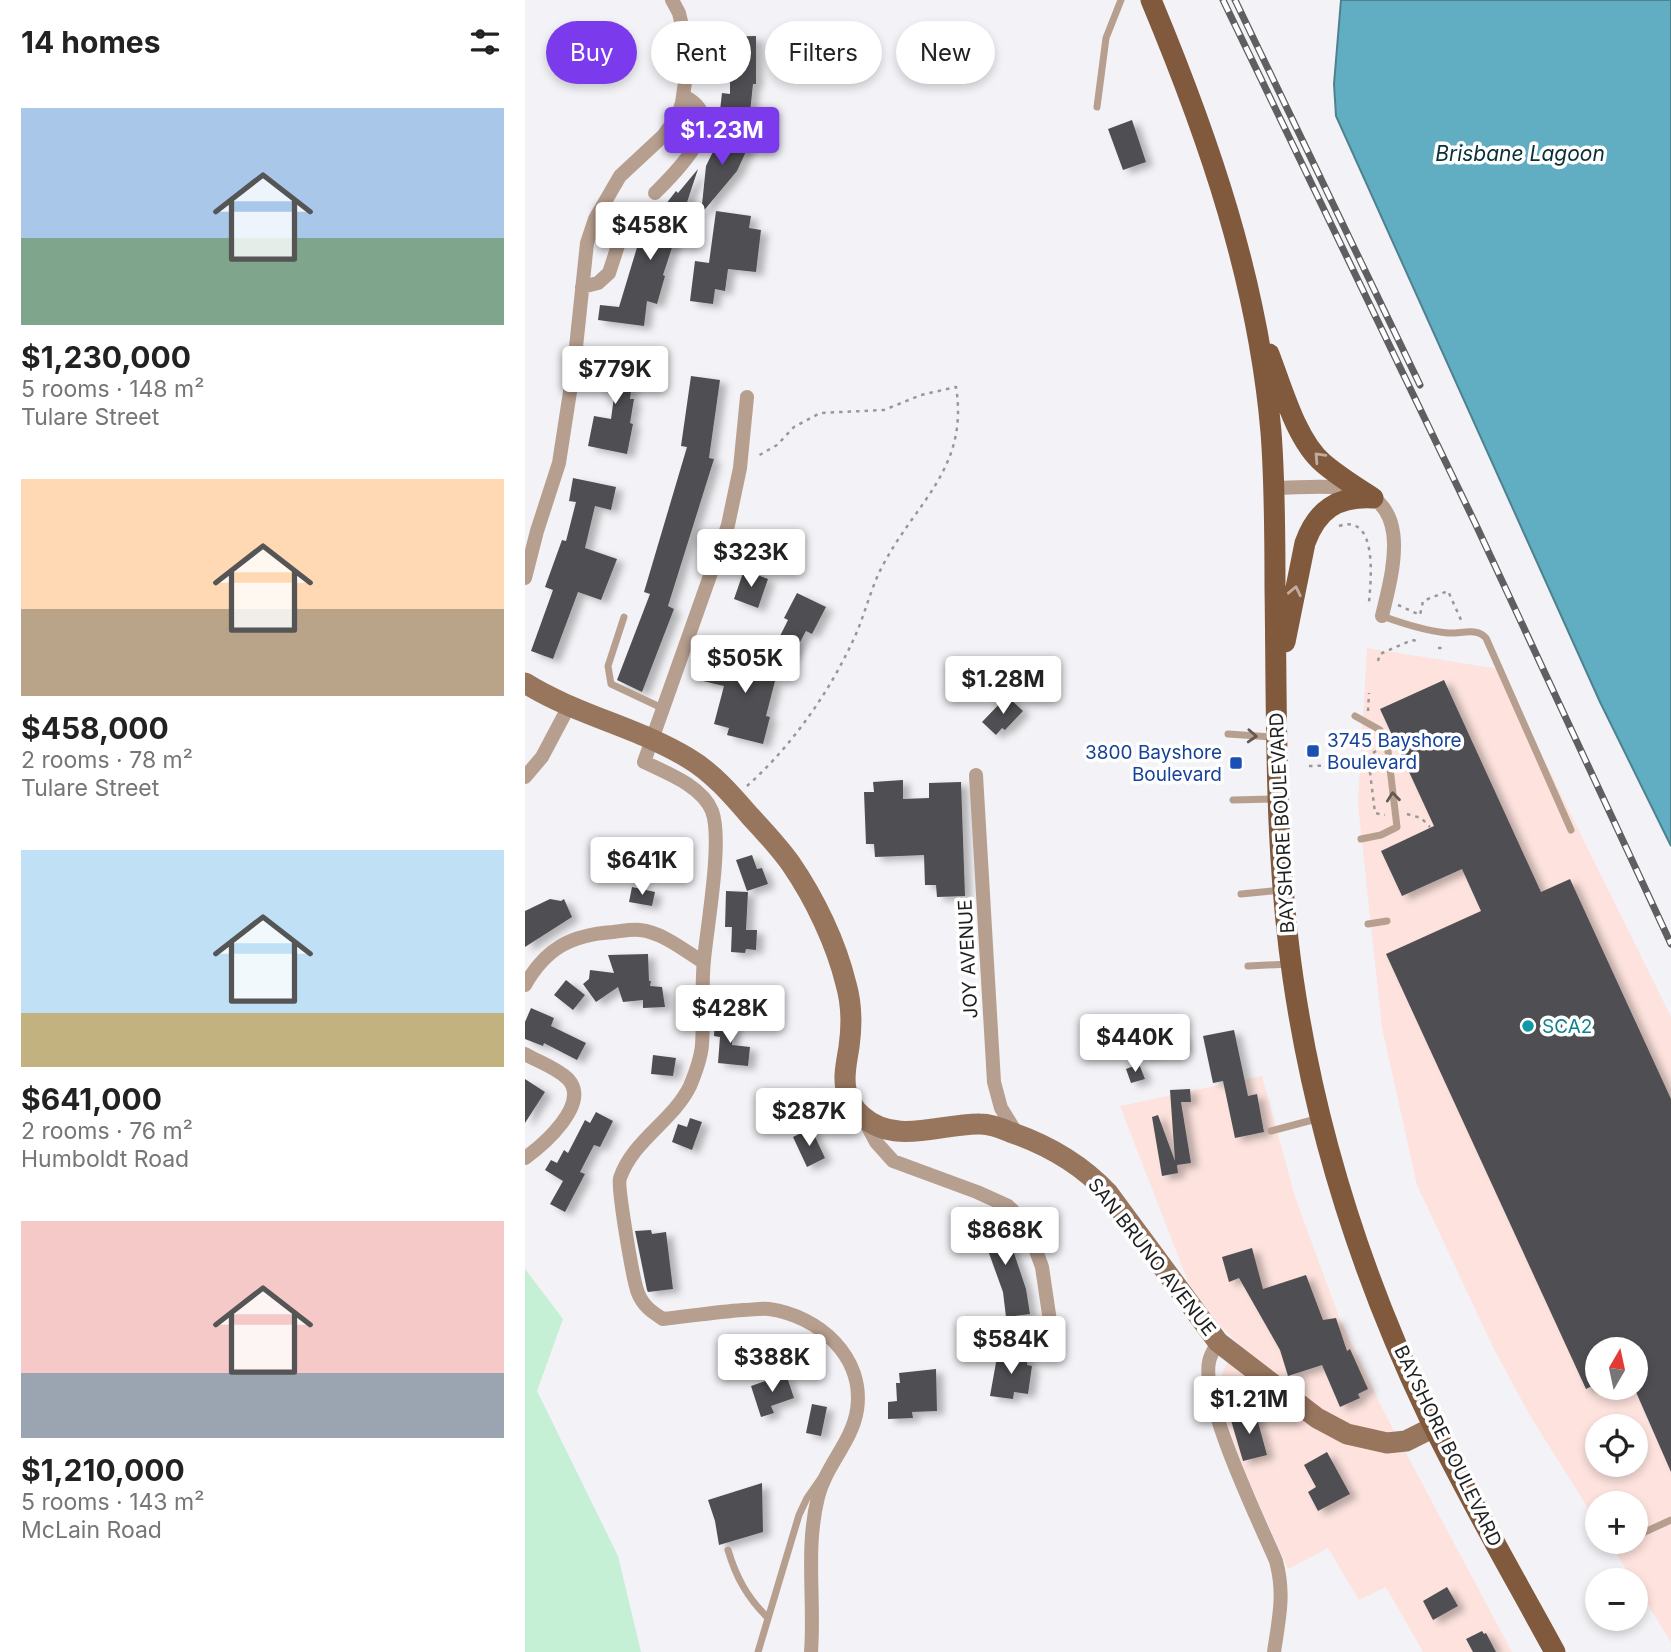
<!DOCTYPE html>
<html lang="en">
<head>
<meta charset="utf-8">
<style>
  :root { --surface:#fff; --page:#f2f2f2; --text:#222; --muted:#767676; --accent:#7c3aed }
  body { margin:0; font-family:Inter,sans-serif; background:var(--page); color:var(--text); height:100vh; display:flex; flex-direction:column; font-size:26px; white-space:nowrap }
  * { box-sizing:border-box; margin:0 }
  p { font-size:23px; color:var(--muted) }
  .icon { flex:none; width:38px; height:38px; fill:none; stroke:currentColor; stroke-width:2; stroke-linecap:round; stroke-linejoin:round }
  .map { position:relative; flex:1; overflow:hidden }
  .sheet { display:flex; flex-direction:column; background:var(--surface); width:525px }
  .sheet>* { flex:none }
  .top-card { position:absolute; left:21px; top:21px; width:665px; height:63px; display:flex; gap:14px }
  .needle { width:46px; rotate:9deg }
  .fabs { position:absolute; left:1060px; top:1337px; display:grid; gap:14px }
  .fabs a { display:grid; place-items:center; width:63px; height:63px; border-radius:50%; background:var(--surface); box-shadow:0 4px 10px #0003; font-size:35px }
  .price { position:absolute; translate:-50% -60px; padding:0 16px; border-radius:7px; background:#fff; color:#222; font-size:23px; line-height:46px; filter:drop-shadow(0 2px 4px #0008) }
  .price::after { content:''; position:absolute; left:50%; top:42px; width:21px; height:16px; margin-left:-10px; background:inherit; clip-path:polygon(0 0,100% 0,50% 100%) }
  .price.on { background:var(--accent); color:#fff }
  ul { padding:0; list-style:none }
  li { display:grid; align-content:center; gap:14px; height:371px; padding:0 21px }
  li span { display:grid; place-items:center; height:217px; border-radius:0px; color:#555 }
  li>.icon { margin-inline-start:auto }
  span .icon { width:126px; height:126px; fill:#fffc; stroke-width:1 }
  li b { font-size:30px }
  h2 { display:flex; justify-content:space-between; align-items:center; height:84px; padding:0 21px; font-size:30px }
  .pill { padding:0 24px; border-radius:32px; background:var(--surface); box-shadow:0 4px 10px #0003; font-size:24px; line-height:63px }
  .pill.on { background:var(--accent); color:#fff }
  main { display:flex; flex:1; min-height:0 }
  .map>svg:first-child { display:block }
  .industrial { fill:#fde2dd; fill-rule:evenodd }
  .green { fill:#c6f0d6 }
  .water { fill:#61adc2; stroke:#4d8291; stroke-width:2 }
  .building { fill:#504f52; filter:url(#shadow) }
  .lines { fill:none; stroke-linecap:round; stroke-linejoin:round }
  .path { stroke:#98989a; stroke-width:2.5; stroke-dasharray:3.5 5; stroke-linecap:butt }
  .lane { stroke:#b79f8f; stroke-width:7 }
  .street { stroke:#b79f8f; stroke-width:14 }
  .secondary { stroke:#98765e; stroke-width:21 }
  .primary { stroke:#81593c; stroke-width:21 }
  .rail-casing { stroke:#5f5f61; stroke-width:7 }
  .rail { stroke:#fff; stroke-width:4.5; stroke-dasharray:13; stroke-linecap:butt }
  .oneway { stroke:#c0ac9e }
  .oneway2 { stroke:#635952 }
  .transit-dot { fill:#1a4fb4; stroke:#fff; stroke-width:2.5 }
  .culture-dot { fill:#0f9aa8; stroke:#fff; stroke-width:2.5 }
  .labels { text-anchor:middle; dominant-baseline:central; stroke-width:7; stroke-linejoin:round; paint-order:stroke }
  .transit-label { font-size:19px; fill:#164399; stroke:#fff; text-anchor:start }
  .street-label { font-size:19px; fill:#1f1f20; stroke:#fff }
  .culture-label { font-size:19px; fill:#0d838f; stroke:#fff; text-anchor:start }
  .water-label { font-size:21px; font-style:italic; fill:#092f38; stroke:#fff }
</style>
</head>
<body>
<main>
<section class="sheet">
<h2>14 homes<svg class="icon" aria-label="filters" viewBox="0 0 24 24"><path d="M4 7h16M4 17h16"/><circle cx="9" cy="7" r="2"/><circle cx="15" cy="17" r="2"/></svg></h2>
<ul>
<li><span style="background:linear-gradient(#a9c7e8 60%,#7fa58c 0)"><svg class="icon" aria-label="home" viewBox="0 0 24 24"><path d="M3 11l9-7 9 7M6 9v11h12V9"/></svg></span><div><b>$1,230,000</b><p>5 rooms · 148 m²</p><p>Tulare Street</p></div></li>
<li><span style="background:linear-gradient(#ffd9b3 60%,#b9a48a 0)"><svg class="icon" aria-label="home" viewBox="0 0 24 24"><path d="M3 11l9-7 9 7M6 9v11h12V9"/></svg></span><div><b>$458,000</b><p>2 rooms · 78 m²</p><p>Tulare Street</p></div></li>
<li><span style="background:linear-gradient(#bfe0f5 75%,#c2b280 0)"><svg class="icon" aria-label="home" viewBox="0 0 24 24"><path d="M3 11l9-7 9 7M6 9v11h12V9"/></svg></span><div><b>$641,000</b><p>2 rooms · 76 m²</p><p>Humboldt Road</p></div></li>
<li><span style="background:linear-gradient(#f6c9c9 70%,#9aa5b1 0)"><svg class="icon" aria-label="home" viewBox="0 0 24 24"><path d="M3 11l9-7 9 7M6 9v11h12V9"/></svg></span><div><b>$1,210,000</b><p>5 rooms · 143 m²</p><p>McLain Road</p></div></li>
</ul>
</section>
<div class="map">
<svg width="1146" height="1652" viewBox="0 0 1146 1652">
  <defs>
    <filter id="shadow"><feDropShadow dx="7" dy="4" stdDeviation="3.5" flood-color="#0004"/></filter>
  </defs>
  <rect width="100%" height="100%" fill="#f3f2f6"/>
  <!-- industrial -->
  <path class="industrial" d="M842,648L974,669L1146,1017V1642L1111,1586V1580H1108L1084,1542H1111V1503H1073V1524L1004,1414L967,1345L892,1185L857,1028L833,804ZM1073,1349H1111V1388H1073ZM1073,1426H1111V1465H1073Z
    M737,1076L770,1197L814,1317L857,1408L987,1652H898L861,1587L834,1600L803,1548L763,1569L719,1470L697,1408V1374L713,1344L692,1322L664,1284L595,1106Z"/>
  <!-- green -->
  <path class="green" d="M0,1269L38,1319L12,1391L93,1556L116,1652H0Z"/>
  <!-- water -->
  <path class="water" d="M816,0H1146V846L1075,702L811,116L809,84Z"/>
  <!-- building -->
  <path class="building" d="M231,36V84H228L224,122L194,119L197,93L205,94V57H186V37Z
    M607,120L621,162L598,170L583,129Z
    M197,133L224,145L212,171L176,214L181,166Z
    M173,169L138,275L140,276L132,304L122,301L119,326L73,320L75,305L94,307L120,221L126,223L151,191L153,193Z
    M191,211L226,216L224,228L236,230L231,272L203,269L200,291L190,289L188,304L165,301L170,261L184,263Z
    M88,348L107,350L104,374H108L105,399H109L105,423L108,424L102,454L63,446L69,416L86,419L90,389L71,386L74,369L85,371Z
    M166,376L195,380L184,458L189,459L143,606L149,609L117,692L92,680L125,594L119,592L162,447L156,446Z
    M48,478L91,487L86,510L70,506L60,548L92,559L76,600L53,592L28,659L6,651L28,590L20,587L37,540L41,541L51,502L44,501Z
    M219,570L243,579L233,608L209,599Z
    M272,593L301,607L287,634L281,631L266,659L248,650L263,620L259,618Z
    M228,636L245,640L237,678L250,681L241,716L245,717L238,744L202,735L204,728L189,724L199,686L178,681L182,664L220,673Z
    M919,680L1016,892L1045,879L1146,1099V1472L1111,1392V1349H1073V1383L1061,1389L861,954L956,911L937,869L877,896L856,851L909,826L855,709Z
    M482,696L498,711L480,730L477,728L471,735L457,722Z
    M378,780V799L404,798V783L436,782L440,896L412,897L411,885H400L399,855L350,857L349,844H341L339,792H349L348,782Z
    M227,855L232,869L237,868L243,884L222,891L211,860Z
    M107,887L130,892L127,906L104,902Z
    M201,891L223,892L221,930H232L231,950L221,949L220,953L206,952L207,927H200Z
    M25,899L36,901L39,899L47,917L0,947V911Z
    M123,954L124,981H126L125,986L137,987L140,1007L118,1008V1000L98,1002L93,987L71,1002L58,984L64,979L65,970L89,973L83,955Z
    M41,980L60,995L48,1010L29,995Z
    M6,1008L29,1018L26,1026L61,1043L52,1060L19,1043L18,1046L0,1039V1022Z
    M190,1019L209,1021L207,1045L225,1047L223,1066L193,1063L195,1037L189,1036Z
    M709,1030L723,1096L732,1094L739,1132L710,1138L698,1081L688,1083L678,1036Z
    M640,1033L641,1036L658,1034L660,1050L614,1056L612,1042L619,1041V1036Z
    M128,1055L151,1058L148,1076L126,1074Z
    M614,1064L620,1079L606,1083L601,1069Z
    M0,1079L20,1092L0,1123Z
    M291,1088L304,1108L286,1119L273,1100Z
    M665,1089L666,1102H656L666,1163L652,1165L653,1173L637,1176L627,1117L633,1115L650,1161L645,1090Z
    M71,1112L88,1121L75,1147L69,1145L55,1172L60,1174L40,1212L25,1204L38,1181L20,1170L26,1160L32,1163L39,1150L43,1153L60,1120L65,1123Z
    M165,1118L177,1122L167,1150L147,1142L153,1124L162,1127Z
    M286,1128L300,1158L282,1167L268,1137Z
    M471,1213L485,1248L487,1247L501,1289L505,1314L481,1317L478,1292L452,1220Z
    M126,1230L127,1234L141,1232L148,1289L123,1292L122,1290L110,1231Z
    M727,1248L738,1289L781,1275L798,1320L811,1318L822,1351L825,1349L843,1389L833,1394L835,1398L815,1407L797,1365L763,1376L755,1350L714,1278L704,1282L697,1257Z
    M482,1353L503,1356L502,1365L507,1366L503,1394L489,1392L488,1399L465,1396L472,1357L481,1358Z
    M411,1369L412,1411L387,1412L388,1418L363,1419V1402L372,1401L371,1383H375L374,1373Z
    M261,1374L269,1398L246,1406L249,1413L236,1417L226,1386Z
    M287,1404L302,1407L296,1436L281,1433Z
    M730,1411L742,1455L718,1461L705,1417Z
    M802,1452L825,1494L793,1511L783,1492L791,1487L779,1465Z
    M237,1483L238,1532L194,1545L190,1521L183,1500Z
    M922,1587L933,1606L908,1620L898,1601Z
    M957,1631L959,1634L961,1633L971,1652H948L941,1639Z"/>
  <g class="lines">
    <!-- path -->
    <path class="path" d="M814,526C853,513 846,580 844,602
      M873,605L895,615L898,601L923,591L936,620
      M913,648H918
      M853,661L855,654L887,640L892,641
      M843,711L844,693
      M851,751L843,756L850,813L860,815
      M784,766L821,765
      M222,786C268,745 306,690 331,634C341,611 346,587 358,565C391,502 444,468 431,387L396,395L359,410L295,413L269,427L252,445L231,457
      M882,814L896,818L905,827"/>
    <!-- lane -->
    <path class="lane" d="M572,107L581,38L596,0
      M857,616C879,624 900,631 923,633C936,634 951,627 961,638L1046,830
      M99,617L83,666L86,684L137,708
      M830,716L855,730L862,743L872,827L856,835L836,839
      M703,734L748,737
      M708,800L750,799
      M716,894L757,890
      M843,924L862,921
      M723,966L764,964
      M746,1131L795,1118
      M495,1328C506,1342 509,1350 528,1346L526,1328
      M1111,1536L1146,1520
      M203,1550C211,1577 222,1597 242,1617
      M233,1652L274,1515L282,1498L296,1478"/>
    <!-- street -->
    <path class="street" d="M130,193C153,170 207,118 158,96
      M57,287L73,283L84,273L100,224L113,209
      M222,397L215,468L203,525L119,762C142,773 177,786 187,811C198,840 182,926 179,960C176,988 179,1016 177,1045C176,1058 170,1074 165,1086C148,1121 108,1140 95,1178C92,1186 108,1281 113,1293C118,1306 127,1312 138,1319C165,1316 191,1312 218,1310C226,1310 236,1308 244,1309C294,1316 340,1357 332,1410C327,1442 301,1465 293,1497C280,1549 290,1600 286,1652
      M749,488C772,488 796,485 819,488C890,497 868,570 857,616
      M0,578L12,531L34,463L49,366L62,243L70,219L95,176L138,136L153,115L157,103L160,82L159,34L154,13L147,0
      M451,775L469,1082L476,1108L492,1134
      M0,777L17,757L44,706
      M0,985C21,948 46,935 88,932C97,931 107,929 115,930C137,932 160,951 178,962
      M0,1054C14,1062 32,1068 43,1079C66,1104 18,1145 0,1158
      M338,1118L351,1142L368,1161L452,1192L483,1206L501,1223L517,1267L526,1328
      M693,1342C690,1348 685,1355 684,1362C676,1402 733,1519 751,1561C760,1594 754,1618 749,1652"/>
    <!-- secondary -->
    <path class="secondary" d="M0,683C51,715 112,727 163,758C187,772 207,795 225,816C239,831 254,847 266,864C290,899 311,943 321,984C327,1005 327,1026 324,1047C322,1060 318,1076 321,1089C323,1099 329,1109 337,1116C370,1146 417,1123 455,1124C466,1124 476,1128 485,1132C523,1145 555,1163 583,1193L693,1342L792,1418L822,1434L862,1443L881,1441L909,1427"/>
    <!-- primary -->
    <path class="primary" d="M626,0C684,139 733,281 746,432C750,484 750,536 750,588C752,718 749,849 768,978C790,1129 837,1277 903,1415C942,1496 987,1573 1030,1652
      M744,354C757,387 771,440 798,463C813,476 831,487 848,498
      M760,642L780,543C792,510 812,496 848,498"/>
    <defs>
      <path id="rail" d="M698,0L951,525L1146,944
        M710,0L895,385"/>
    </defs>
    <!-- rail casing -->
    <use href="#rail" class="rail-casing"/>
    <!-- rail -->
    <use href="#rail" class="rail"/>
  </g>
  <!-- one-way arrows -->
  <defs><path id="oneway-chevron" d="M-2-3.5L2.5 0L-2 3.5" fill="none" stroke-width="1.6" stroke-linecap="round" stroke-linejoin="round" transform="scale(1.75)"/></defs>
  <g class="oneway">
    <use href="#oneway-chevron" transform="translate(794 457) rotate(-133)"/>
    <use href="#oneway-chevron" transform="translate(770 591) rotate(-78)"/>
  </g>
  <g class="oneway2">
    <use href="#oneway-chevron" transform="translate(727 736) rotate(3)"/>
    <use href="#oneway-chevron" transform="translate(868 797) rotate(-96)"/>
  </g>
  <!-- markers -->
  <g class="transit-dot">
    <rect x="781" y="744" width="14" height="14" rx="3.5"/>
    <rect x="704" y="756" width="14" height="14" rx="3.5"/>
  </g>
  <circle class="culture-dot" cx="1003" cy="1026" r="7"/>
  <g class="labels">
    <!-- transit labels -->
    <g class="transit-label">
      <text x="802" y="740">3745 Bayshore<tspan x="802" dy="22">Boulevard</tspan></text>
      <text x="697" y="752" text-anchor="end">3800 Bayshore<tspan x="697" dy="22">Boulevard</tspan></text>
    </g>
    <!-- street labels -->
    <g class="street-label">
      <text transform="translate(757 823) rotate(-93)">BAYSHORE BOULEVARD</text>
      <text transform="translate(443 959) rotate(-93)">JOY AVENUE</text>
      <text transform="translate(627 1257) rotate(52)">SAN BRUNO AVENUE</text>
      <text transform="translate(923 1446) rotate(64)">BAYSHORE BOULEVARD</text>
    </g>
    <!-- culture labels -->
    <g class="culture-label">
      <text x="1017" y="1026">SCA2</text>
    </g>
    <!-- water labels -->
    <g class="water-label">
      <text x="995" y="153">Brisbane Lagoon</text>
    </g>
  </g>
</svg>
<div class="fabs">
<a><svg class="needle" viewBox="-14 -14 28 28"><path d="M0-13l5 13h-10z" fill="#e53935"/><path d="M0 13l5-13h-10z" fill="#767676"/></svg></a>
<a><svg class="icon" aria-label="locate" viewBox="0 0 24 24"><circle cx="12" cy="12" r="6"/><path d="M12 2v4M12 18v4M2 12h4M18 12h4"/></svg></a>
<a>+</a>
<a>−</a>
</div>
<b class="price on" style="left:197px;top:167px">$1.23M</b>
<b class="price" style="left:125px;top:262px">$458K</b>
<b class="price" style="left:90px;top:406px">$779K</b>
<b class="price" style="left:226px;top:589px">$323K</b>
<b class="price" style="left:220px;top:695px">$505K</b>
<b class="price" style="left:478px;top:716px">$1.28M</b>
<b class="price" style="left:117px;top:897px">$641K</b>
<b class="price" style="left:205px;top:1045px">$428K</b>
<b class="price" style="left:610px;top:1074px">$440K</b>
<b class="price" style="left:284px;top:1148px">$287K</b>
<b class="price" style="left:480px;top:1267px">$868K</b>
<b class="price" style="left:486px;top:1376px">$584K</b>
<b class="price" style="left:247px;top:1394px">$388K</b>
<b class="price" style="left:724px;top:1436px">$1.21M</b>
<div class="top-card">
<a class="pill on">Buy</a>
<a class="pill">Rent</a>
<a class="pill">Filters</a>
<a class="pill">New</a>
</div>
</div>
</main>
</body>
</html>
